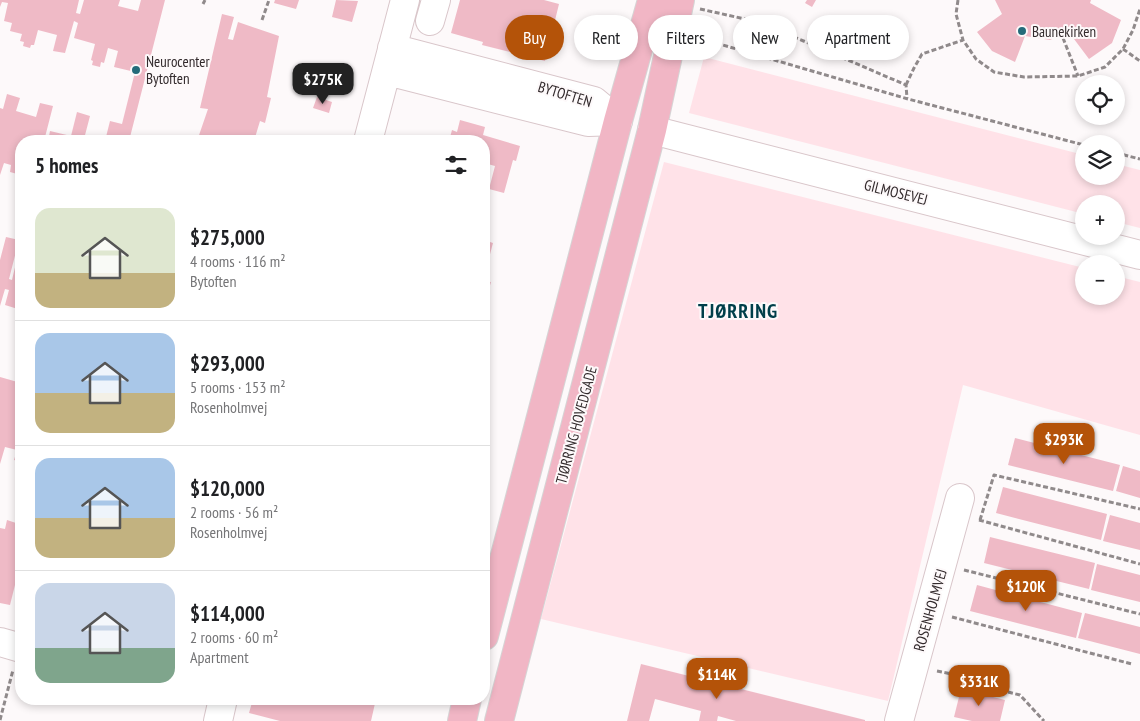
<!DOCTYPE html>
<html lang="en">
<head>
<meta charset="utf-8">
<style>
  :root { --surface:#fff; --page:#f6f6f6; --text:#202124; --muted:#757577; --line:#e0e0e0; --accent:#b45309 }
  body { margin:0; font-family:"PT Sans Narrow",sans-serif; background:var(--page); color:var(--text); height:100vh; display:flex; flex-direction:column; font-size:19px; white-space:nowrap }
  * { box-sizing:border-box; margin:0 }
  p { font-size:16px; color:var(--muted) }
  .icon { flex:none; width:28px; height:28px; fill:none; stroke:currentColor; stroke-width:2; stroke-linecap:round; stroke-linejoin:round }
  .map { position:relative; flex:1; overflow:hidden }
  .details { position:absolute; left:15px; top:135px; width:475px; height:570px; display:flex; flex-direction:column; background:var(--surface); border-radius:20px; box-shadow:0 2px 8px #0003 }
  .details>* { flex:none }
  .hud { position:absolute; left:505px; top:15px; width:475px; height:45px; display:flex; gap:10px }
  .buttons { position:absolute; left:1075px; top:75px; display:grid; gap:10px }
  .buttons a { display:grid; place-items:center; width:50px; height:50px; border-radius:50%; background:var(--surface); box-shadow:0 2px 8px #0003; font-size:25px }
  .price { position:absolute; translate:-50% -42px; padding:0 11px; border-radius:10px; background:var(--accent); color:#fff; font-size:16px; line-height:32px; filter:drop-shadow(0 1px 2px #0008) }
  .price::after { content:''; position:absolute; left:50%; top:30px; width:15px; height:11px; margin-left:-8px; background:inherit; clip-path:polygon(0 0,100% 0,50% 100%) }
  .price.active { background:#222; color:#fff }
  ul { padding:0; list-style:none }
  li { display:flex; align-items:center; gap:15px; height:125px; padding:0 20px }
  li+li { border-top:1px solid var(--line) }
  li span { display:grid; place-items:center; flex:none; width:140px; height:100px; border-radius:15px; color:#555 }
  li>.icon { margin-inline-start:auto }
  span .icon { width:60px; height:60px; fill:#fffc; stroke-width:1 }
  li b { font-size:21px }
  h2 { display:flex; justify-content:space-between; align-items:center; height:60px; padding:0 20px; font-size:21px }
  .chip { padding:0 18px; border-radius:22px; background:var(--surface); box-shadow:0 2px 8px #0003; font-size:18px; line-height:45px }
  .chip.active { background:var(--accent); color:#fff }
  .map>svg:first-child { display:block }
  .green { fill:#ffe2e8 }
  .building { fill:#efbac6 }
  .lines { fill:none; stroke-linecap:round; stroke-linejoin:round }
  .minor-casing { stroke:#d9c6ca; stroke-width:30 }
  .major-casing { stroke:#d6d4d5; stroke-width:30 }
  .path { stroke:#908a8b; stroke-width:3; stroke-dasharray:5 2.5; stroke-linecap:butt }
  .minor { stroke:#fff; stroke-width:28 }
  .major { stroke:#f1b6c5; stroke-width:28 }
  .poi-dot { fill:#256b7a; stroke:#fdf9fa; stroke-width:2 }
  .labels { text-anchor:middle; dominant-baseline:central; stroke-width:4; stroke-linejoin:round; paint-order:stroke }
  .poi-label { font-size:15px; fill:#322a2c; stroke:#fdf9fa; text-anchor:start }
  .street-label { font-size:15px; fill:#322a2c; stroke:#fdf9fa }
  .district-label { font-size:20px; font-weight:bold; letter-spacing:1px; fill:#003f4a; stroke:#fdf9fa }
</style>
</head>
<body>
<div class="map">
<svg width="1140" height="721" viewBox="0 0 1140 721">
  <rect width="100%" height="100%" fill="#fdf9fa"/>
  <!-- green -->
  <path class="green" d="M704,57L1084,155V176H1116V164L1140,170V228L1116,222V204H1084V214L689,113Z
    M664,162L1084,268V296H1116V276L1140,282V435L963,385L888,701L541,619Z"/>
  <!-- building -->
  <path class="building" d="M0,0H79L76,13L80,14L84,0H120L118,6L138,11L141,0H165L129,141H105L110,121L122,124L135,72L114,67L118,51L108,48L104,63L101,62L100,67L92,65L93,61L91,60L95,44L74,38L78,23L74,21L65,53L53,51L57,35L38,30L34,45H31L30,48L23,46L24,42L20,41L22,34L10,31L12,23L4,21L8,3L2,2L0,7Z
    M275,0H299L296,9L274,3Z
    M336,0L358,1L352,22L332,17Z
    M460,0H544L559,4L545,61L482,45L483,42L451,33Z
    M807,0H816L812,7L805,3Z
    M995,0H1091L1090,3L1121,20L1112,43L1089,59L1068,31L1050,40L1025,36L1015,62L992,51L977,32L1002,14Z
    M222,14L234,17L228,39L233,40L238,22L279,36L267,97L271,98L265,123L260,121L254,141H197L208,109L200,108Z
    M7,94L20,98L16,111L36,117L40,103L53,106L44,141H21V175L10,172L11,165L4,163L0,175V108L3,109Z
    M317,97L332,102L329,113L313,108Z
    M77,112L90,116L84,139L91,141H48L50,131L71,136Z
    M460,120L485,127L483,135L520,146L516,161L513,160L504,193L489,189L495,166L484,163V141H449L452,130L457,132Z
    M6,237L19,240L9,279L12,280L16,263L21,264V310L5,305L9,290L5,289L0,306V260Z
    M484,240L493,243L484,277Z
    M484,281L491,282L484,306Z
    M0,377L21,383L15,406L21,407V462L14,460L17,450L5,447L0,464Z
    M1015,438L1120,465L1113,491L1008,465Z
    M1123,466L1140,471V498L1116,491Z
    M1003,487L1107,514L1101,540L996,513Z
    M1110,515L1140,523V550L1103,541Z
    M21,518V561L10,605L0,603V528L5,529L7,520L19,524Z
    M990,537L1095,563L1089,589L984,563Z
    M1097,564L1140,575V602L1091,590Z
    M977,585L1082,613L1076,638L970,611Z
    M1085,613L1140,627V654L1078,638Z
    M641,664L865,720V721H736L718,716L717,721H699L701,711L655,699L649,721H627Z
    M961,689L1005,700L1000,721H972L954,717Z
    M253,699H376L371,721H280L249,713Z"/>
  <g class="lines">
    <defs>
      <path id="minor" d="M430,21L436,0
        M392,48L594,101L618,121
        M387,71L588,122L618,121
        M652,130L1140,255
        M368,141L405,0
        M0,642L21,648
        M218,721L223,699
        M899,721L960,498"/>
      <path id="major" d="M484,636L618,121L652,0
        M462,721L467,699
        M499,721L652,130L680,0"/>
    </defs>
    <!-- minor casing -->
    <use href="#minor" class="minor-casing"/>
    <!-- major casing -->
    <use href="#major" class="major-casing"/>
    <!-- path -->
    <path class="path" d="M958,0L956,14L963,40L976,59L994,72L1024,77L1078,76L1105,67L1123,49L1133,30L1140,9
      M203,4L205,0
      M700,9L745,19L785,33L906,85L907,98
      M262,20L269,0
      M1063,38L1078,76
      M716,43L908,99L1084,145
      M1123,49L1140,61
      M906,85L914,68L922,54L963,40
      M1116,153L1140,159
      M979,520L1140,564
      M980,520L994,475L1140,509
      M964,570L1140,614
      M952,617L1132,664
      M937,671L952,674L959,680L1020,695L1044,721
      M0,720L13,670"/>
    <!-- minor -->
    <use href="#minor" class="minor"/>
    <!-- major -->
    <use href="#major" class="major"/>
  </g>
  <!-- markers -->
  <g class="poi-dot">
    <circle cx="1022" cy="31" r="5"/>
    <circle cx="136" cy="70" r="5"/>
  </g>
  <g class="labels">
    <!-- poi labels -->
    <g class="poi-label">
      <text x="1032" y="31">Baunekirken</text>
      <text x="146" y="61">Neurocenter<tspan x="146" dy="17">Bytoften</tspan></text>
    </g>
    <!-- street labels -->
    <g class="street-label">
      <text transform="translate(565 94) rotate(17)">BYTOFTEN</text>
      <text transform="translate(896 192) rotate(14)">GILMOSEVEJ</text>
      <text transform="translate(576 425) rotate(-75)">TJØRRING HOVEDGADE</text>
      <text transform="translate(930 610) rotate(-74)">ROSENHOLMVEJ</text>
    </g>
    <!-- district labels -->
    <g class="district-label">
      <text x="738" y="311">TJØRRING</text>
    </g>
  </g>
</svg>
<div class="buttons">
<a><svg class="icon" aria-label="locate" viewBox="0 0 24 24"><circle cx="12" cy="12" r="6"/><path d="M12 2v4M12 18v4M2 12h4M18 12h4"/></svg></a>
<a><svg class="icon" aria-label="layers" viewBox="0 0 24 24"><path d="M12 4l9 5-9 5-9-5zM3 14l9 5 9-5"/></svg></a>
<a>+</a>
<a>−</a>
</div>
<b class="price active" style="left:323px;top:105px">$275K</b>
<b class="price" style="left:1064px;top:465px">$293K</b>
<b class="price" style="left:1026px;top:612px">$120K</b>
<b class="price" style="left:717px;top:700px">$114K</b>
<b class="price" style="left:979px;top:707px">$331K</b>
<div class="hud">
<a class="chip active">Buy</a>
<a class="chip">Rent</a>
<a class="chip">Filters</a>
<a class="chip">New</a>
<a class="chip">Apartment</a>
</div>
<section class="details">
<h2>5 homes<svg class="icon" aria-label="filters" viewBox="0 0 24 24"><path d="M4 7h16M4 17h16"/><circle cx="9" cy="7" r="2"/><circle cx="15" cy="17" r="2"/></svg></h2>
<ul>
<li><span style="background:linear-gradient(#dfe7d0 65%,#c2b280 0)"><svg class="icon" aria-label="home" viewBox="0 0 24 24"><path d="M3 11l9-7 9 7M6 9v11h12V9"/></svg></span><div><b>$275,000</b><p>4 rooms · 116 m²</p><p>Bytoften</p></div></li>
<li><span style="background:linear-gradient(#a9c7e8 60%,#c2b280 0)"><svg class="icon" aria-label="home" viewBox="0 0 24 24"><path d="M3 11l9-7 9 7M6 9v11h12V9"/></svg></span><div><b>$293,000</b><p>5 rooms · 153 m²</p><p>Rosenholmvej</p></div></li>
<li><span style="background:linear-gradient(#a9c7e8 60%,#c2b280 0)"><svg class="icon" aria-label="home" viewBox="0 0 24 24"><path d="M3 11l9-7 9 7M6 9v11h12V9"/></svg></span><div><b>$120,000</b><p>2 rooms · 56 m²</p><p>Rosenholmvej</p></div></li>
<li><span style="background:linear-gradient(#c9d6e8 65%,#7fa58c 0)"><svg class="icon" aria-label="home" viewBox="0 0 24 24"><path d="M3 11l9-7 9 7M6 9v11h12V9"/></svg></span><div><b>$114,000</b><p>2 rooms · 60 m²</p><p>Apartment</p></div></li>
</ul>
</section>
</div>
</body>
</html>
